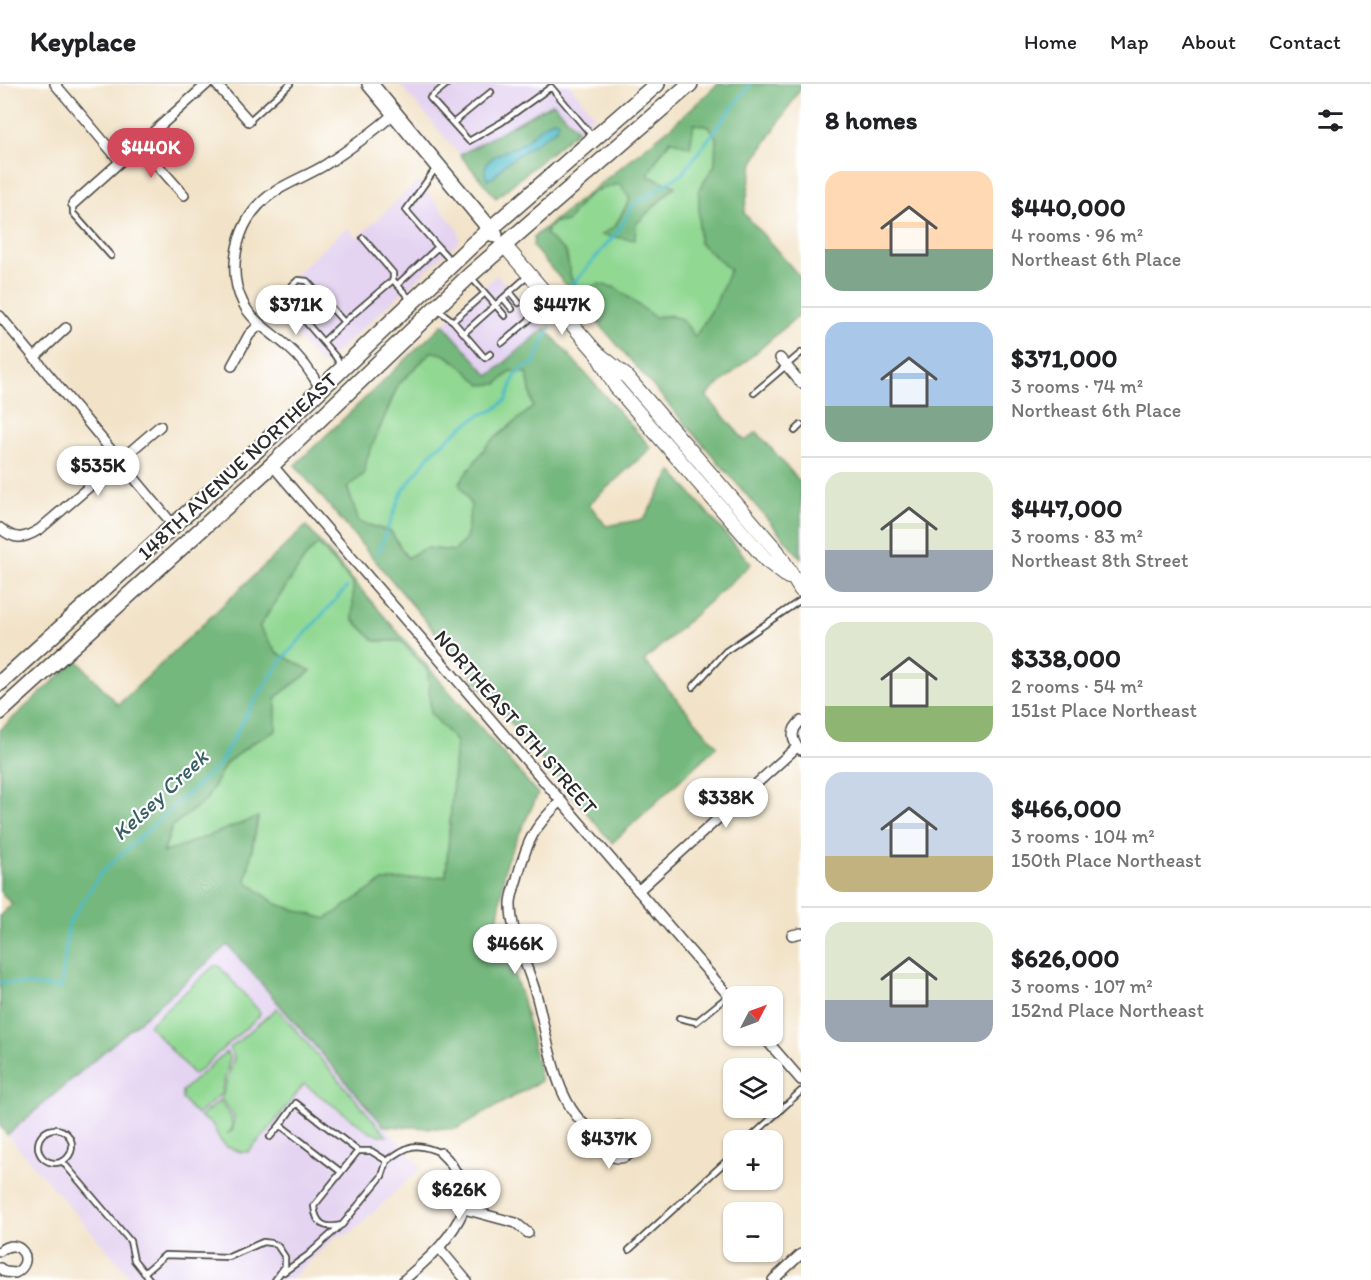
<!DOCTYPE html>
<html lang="en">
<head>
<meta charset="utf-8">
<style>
  :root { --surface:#fff; --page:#f6f6f6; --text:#202124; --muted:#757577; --line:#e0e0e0; --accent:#d1495b }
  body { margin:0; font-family:Itim,sans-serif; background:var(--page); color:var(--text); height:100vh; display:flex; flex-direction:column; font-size:22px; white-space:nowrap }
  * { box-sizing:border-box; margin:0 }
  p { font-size:20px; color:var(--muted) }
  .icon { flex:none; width:33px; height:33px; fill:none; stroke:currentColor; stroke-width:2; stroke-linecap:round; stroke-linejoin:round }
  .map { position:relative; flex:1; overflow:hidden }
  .panel { display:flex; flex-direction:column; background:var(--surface); width:570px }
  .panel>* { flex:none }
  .needle { width:39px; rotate:49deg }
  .buttons { position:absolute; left:723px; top:902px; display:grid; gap:12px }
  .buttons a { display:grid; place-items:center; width:60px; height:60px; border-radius:12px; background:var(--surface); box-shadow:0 2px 4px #0004; font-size:30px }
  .price { position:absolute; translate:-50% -51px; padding:0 14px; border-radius:21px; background:#fff; color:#222; font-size:20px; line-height:39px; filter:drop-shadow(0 2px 3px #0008) }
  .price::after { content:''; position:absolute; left:50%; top:36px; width:18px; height:14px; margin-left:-9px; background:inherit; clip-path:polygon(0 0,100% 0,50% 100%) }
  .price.current { background:var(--accent); color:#fff }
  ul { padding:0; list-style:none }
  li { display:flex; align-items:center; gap:18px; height:150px; padding:0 24px }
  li+li { border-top:2px solid var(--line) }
  li span { display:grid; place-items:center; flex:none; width:168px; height:120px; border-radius:18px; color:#555 }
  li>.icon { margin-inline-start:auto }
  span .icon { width:72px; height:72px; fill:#fffc; stroke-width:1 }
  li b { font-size:26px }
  h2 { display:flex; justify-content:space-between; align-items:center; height:72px; padding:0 24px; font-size:26px }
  header { display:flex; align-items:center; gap:36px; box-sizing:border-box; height:84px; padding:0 30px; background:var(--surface); border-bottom:2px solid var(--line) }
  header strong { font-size:28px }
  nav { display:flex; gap:33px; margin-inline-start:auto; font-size:21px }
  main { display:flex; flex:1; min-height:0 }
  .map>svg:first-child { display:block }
  .built { fill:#e4d3f1 }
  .green { fill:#91d893; stroke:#5e825f; stroke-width:1.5 }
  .forest { fill:#74b87d; stroke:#507254; stroke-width:1.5; fill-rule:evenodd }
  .water { fill:#4ebcc8; stroke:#3c747a; stroke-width:1.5 }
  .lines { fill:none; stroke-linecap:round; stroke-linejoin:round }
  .stream { stroke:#4ebcc8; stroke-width:3 }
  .lane-casing { stroke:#494743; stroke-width:8 }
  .street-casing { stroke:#494743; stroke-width:12 }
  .secondary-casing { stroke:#494743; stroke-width:16 }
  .primary-casing { stroke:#494743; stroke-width:18 }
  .lane { stroke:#fff; stroke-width:4.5 }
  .street { stroke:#fff; stroke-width:9 }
  .secondary { stroke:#fff; stroke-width:14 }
  .primary { stroke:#fff; stroke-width:15 }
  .labels { text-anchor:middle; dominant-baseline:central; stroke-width:4.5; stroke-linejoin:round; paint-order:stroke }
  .street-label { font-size:21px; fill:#2b2b2b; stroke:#fff }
  .water-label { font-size:22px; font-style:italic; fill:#375e62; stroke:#fff }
</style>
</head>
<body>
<header>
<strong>Keyplace</strong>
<nav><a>Home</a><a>Map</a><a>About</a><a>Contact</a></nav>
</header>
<main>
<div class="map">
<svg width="801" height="1196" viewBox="0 0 801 1196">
  <rect width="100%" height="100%" fill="#fff"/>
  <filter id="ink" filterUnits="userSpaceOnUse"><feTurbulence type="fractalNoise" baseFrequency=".0167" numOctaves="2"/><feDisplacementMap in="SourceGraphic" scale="12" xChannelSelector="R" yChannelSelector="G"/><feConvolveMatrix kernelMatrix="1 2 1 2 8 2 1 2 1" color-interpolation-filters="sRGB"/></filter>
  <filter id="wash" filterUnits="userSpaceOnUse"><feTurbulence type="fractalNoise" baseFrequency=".008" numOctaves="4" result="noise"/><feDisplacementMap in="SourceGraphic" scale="24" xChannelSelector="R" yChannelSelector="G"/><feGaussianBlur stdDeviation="1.35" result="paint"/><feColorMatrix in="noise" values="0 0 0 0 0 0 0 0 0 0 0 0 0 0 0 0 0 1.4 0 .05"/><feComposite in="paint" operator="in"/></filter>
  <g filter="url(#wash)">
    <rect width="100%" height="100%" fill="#f2e3c8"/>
    <!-- built -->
    <path class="built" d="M399,0H569L595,32L578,46L552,19L460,71Z
      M418,97L458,145L459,157L322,281L266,217L347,143L357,154Z
      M497,191L545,244L489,292L443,240Z
      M228,861L421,1084L351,1149L336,1153L290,1196H133L7,1051Z"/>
    <!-- green -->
    <path class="green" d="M694,40L709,41L716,53L715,81L699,106V158L730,186L715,221L695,254L671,231L654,233L616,204L599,200L579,207L571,194L566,168L546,151L547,145L555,138H567C584,112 589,105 620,100L630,115L615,142L636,140L675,102L648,92C660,65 670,56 694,40Z
      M431,268H441L457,279L497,300L511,287L527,289L533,323L488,360L460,399L471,421L466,455L454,467L425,464L407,474L391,448L359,438L347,403L364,390L367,374L398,301Z
      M318,459L354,500L353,536L375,557H401L428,587L431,629L456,658L446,792L383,797L326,835L276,820L246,797L258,734L163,770L172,742L206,716L226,679L254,658L275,647L276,613L311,587L276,568L259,543L307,471Z
      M214,882H219L260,928L259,932L194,991L149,941Z
      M277,924L387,1052L371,1049L304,1000L266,1049L248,1068H241L227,1063L220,1056L212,1040L200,1033L219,1017L231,1032L232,1045L227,1050L233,1046L234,1031L221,1016L234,973L229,965Z
      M226,968L230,974L221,1010L197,1031L182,1015V1007Z"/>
    <!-- forest -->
    <path class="forest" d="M718,0H801V4L753,78L744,129L801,194V229L706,312L745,357L757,348L801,399V474L533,163L534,153L672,42ZM694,40L709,42L716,53L715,81L699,106V158L730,186L715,221L695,253C682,233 679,230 654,233L616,204L599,200L579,207L571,194L566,168L546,151L547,145L555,138H567C584,113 589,105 620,100L630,115L615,142L601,151L635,156L636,140L675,102L648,92L654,79L670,56L690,63Z
      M553,19L578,46L496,114L460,71Z
      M443,240L489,292L545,244L651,364L589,420L606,442L644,435L672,387L751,480L644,577L717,662L612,759L295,381ZM431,268C451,268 467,288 481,301L497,300L511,287L527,289L533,323L488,360L459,399L471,421L466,455L454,467L425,464L407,474L391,448L359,438L347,403L364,390L367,374L398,301Z
      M306,442L538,710L506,778L497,840L523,917L541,997L456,1045L384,1042L228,861L7,1051L0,1042V832L12,820L0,807V646L77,576L118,621ZM318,460L353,500V535L375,557H401L428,587L431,629L456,658L446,792L383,797L326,835L276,820L246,797L258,733L163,769L172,742L206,716L226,679L254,658L276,647V613L311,587L276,568L259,543L307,471Z"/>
    <!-- water -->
    <path class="water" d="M554,36L559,38L556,45L504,81L494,93L487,95C475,70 516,67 527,56C537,47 541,41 554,36Z"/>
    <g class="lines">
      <!-- stream -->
      <path class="stream" d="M569,205L618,147L634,120L682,90L750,0
        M378,469L402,408L431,369L462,343L480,331L494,326L507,315L514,294L523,284L534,279L550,243
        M0,898L61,904L69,839L101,789L219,681L249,626L281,577L347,503"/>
    </g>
  </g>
  <g filter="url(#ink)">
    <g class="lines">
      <defs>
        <path id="lane" d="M447,0L430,14L469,57L502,38L551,3L593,53
          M250,36L290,0
          M453,39L491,8
          M73,120V129L111,172
          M363,154L393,189V196
          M438,163L451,177
          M471,193L505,232
          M397,201L438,163L406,126L436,84
          M510,208L519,219
          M503,214L512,225
          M437,225L453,237L485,274L490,270
          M453,237L485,209
          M464,249L529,191
          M323,258L344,238
          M502,259L550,218
          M342,283L335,272L285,214V208L298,196L307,197L344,238L393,196L410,215
          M754,309L801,269
          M795,347L801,341
          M693,603L726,567L801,516
          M679,934L696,938L728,912
          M38 1062a17 17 0 1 1 34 0a17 17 0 1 1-34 0Z
          M270,1053L280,1041
          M748,1056L801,1007
          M358,1067L314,1122C316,1141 325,1145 342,1141L382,1092L387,1077
          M62,1077L130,1157L134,1176L150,1196
          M341,1088L280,1041L296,1019L358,1067H371L387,1077C409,1060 416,1058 441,1069
          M629,1166L734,1070
          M284,1188L308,1171L340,1142
          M144,1189L165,1171L229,1173L263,1158L271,1159L277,1161L285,1173V1182L275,1196"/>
        <path id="street" d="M55,0L120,77
          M216,0L249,37
          M139,60L184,111
          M73,120L207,0
          M0,232L174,442
          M35,273L66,244
          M780,274L801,299
          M232,282L249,251L260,240
          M321,306C313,291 301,274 288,263C273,249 252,238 243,219C227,188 236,145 259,121C276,102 304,94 325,81C350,65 373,48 395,29
          M272,381L734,918
          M0,444C15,457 24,455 40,445L160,342
          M801,637C791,645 790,657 801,666
          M561,717C534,743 528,755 518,791C516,799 512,809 511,818C510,850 527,879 536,910C549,954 554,1034 604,1053
          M638,807L797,663
          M792,851L801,849
          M762,951L801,996
          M603 1058a16 16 0 1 1 32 0a16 16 0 1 1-32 0Z
          M441,1069C459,1085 462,1102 464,1125L516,1139L528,1149
          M440,1165L466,1196
          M0,1167C19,1151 37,1178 15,1189L5,1188L0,1184
          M404,1196C430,1173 450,1157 464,1125
          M773,1196L801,1170"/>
        <path id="secondary" d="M503,160L596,268L626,292L777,467L801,506
          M600,275L616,303L767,477L788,493"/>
        <path id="primary" d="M370,0L495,151
          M0,599L258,365L473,160L657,0
          M0,628L272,381L470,191L690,0"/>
      </defs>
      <!-- lane casing -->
      <use href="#lane" class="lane-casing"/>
      <!-- street casing -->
      <use href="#street" class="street-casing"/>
      <!-- secondary casing -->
      <use href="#secondary" class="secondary-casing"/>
      <!-- primary casing -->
      <use href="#primary" class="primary-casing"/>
      <!-- lane -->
      <use href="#lane" class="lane"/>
      <!-- street -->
      <use href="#street" class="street"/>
      <!-- secondary -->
      <use href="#secondary" class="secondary"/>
      <!-- primary -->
      <use href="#primary" class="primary"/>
    </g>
  </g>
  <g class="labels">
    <!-- street labels -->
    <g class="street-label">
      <text transform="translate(237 382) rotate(-43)">148TH AVENUE NORTHEAST</text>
      <text transform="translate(516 638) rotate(49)">NORTHEAST 6TH STREET</text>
    </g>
    <!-- water labels -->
    <g class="water-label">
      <text transform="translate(160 711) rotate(-43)">Kelsey Creek</text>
    </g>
  </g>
</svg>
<div class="buttons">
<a><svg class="needle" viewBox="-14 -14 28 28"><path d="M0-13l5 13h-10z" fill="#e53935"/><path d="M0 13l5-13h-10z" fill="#757577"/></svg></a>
<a><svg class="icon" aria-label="layers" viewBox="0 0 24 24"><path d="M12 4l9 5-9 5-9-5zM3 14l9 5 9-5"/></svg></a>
<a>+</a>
<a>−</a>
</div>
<b class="price current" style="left:151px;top:95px">$440K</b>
<b class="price" style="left:296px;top:252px">$371K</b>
<b class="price" style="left:562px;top:252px">$447K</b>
<b class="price" style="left:98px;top:413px">$535K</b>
<b class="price" style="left:726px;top:745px">$338K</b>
<b class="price" style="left:515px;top:891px">$466K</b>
<b class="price" style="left:609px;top:1086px">$437K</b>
<b class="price" style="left:459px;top:1137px">$626K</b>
</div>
<section class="panel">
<h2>8 homes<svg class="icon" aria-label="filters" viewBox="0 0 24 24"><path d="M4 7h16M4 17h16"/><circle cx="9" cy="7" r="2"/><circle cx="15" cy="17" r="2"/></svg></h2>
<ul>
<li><span style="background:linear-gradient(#ffd9b3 65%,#7fa58c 0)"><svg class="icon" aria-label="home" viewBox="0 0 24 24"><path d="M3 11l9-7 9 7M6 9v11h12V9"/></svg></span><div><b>$440,000</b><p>4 rooms · 96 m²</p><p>Northeast 6th Place</p></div></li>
<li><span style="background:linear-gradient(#a9c7e8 70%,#7fa58c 0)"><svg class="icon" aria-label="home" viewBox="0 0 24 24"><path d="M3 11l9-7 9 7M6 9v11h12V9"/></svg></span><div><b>$371,000</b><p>3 rooms · 74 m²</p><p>Northeast 6th Place</p></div></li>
<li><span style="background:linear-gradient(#dfe7d0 65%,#9aa5b1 0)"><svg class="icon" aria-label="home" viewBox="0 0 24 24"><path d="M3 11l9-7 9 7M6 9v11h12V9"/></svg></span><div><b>$447,000</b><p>3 rooms · 83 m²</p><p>Northeast 8th Street</p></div></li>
<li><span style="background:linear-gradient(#dfe7d0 70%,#8fb573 0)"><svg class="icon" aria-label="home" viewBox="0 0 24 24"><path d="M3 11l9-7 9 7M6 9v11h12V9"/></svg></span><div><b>$338,000</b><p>2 rooms · 54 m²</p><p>151st Place Northeast</p></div></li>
<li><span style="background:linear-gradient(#c9d6e8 70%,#c2b280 0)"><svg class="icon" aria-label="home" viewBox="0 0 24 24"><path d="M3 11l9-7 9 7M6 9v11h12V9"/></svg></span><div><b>$466,000</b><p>3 rooms · 104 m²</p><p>150th Place Northeast</p></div></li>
<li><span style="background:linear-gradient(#dfe7d0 65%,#9aa5b1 0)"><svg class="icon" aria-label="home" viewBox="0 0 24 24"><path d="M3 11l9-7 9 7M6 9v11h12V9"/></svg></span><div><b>$626,000</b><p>3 rooms · 107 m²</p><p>152nd Place Northeast</p></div></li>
</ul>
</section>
</main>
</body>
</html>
